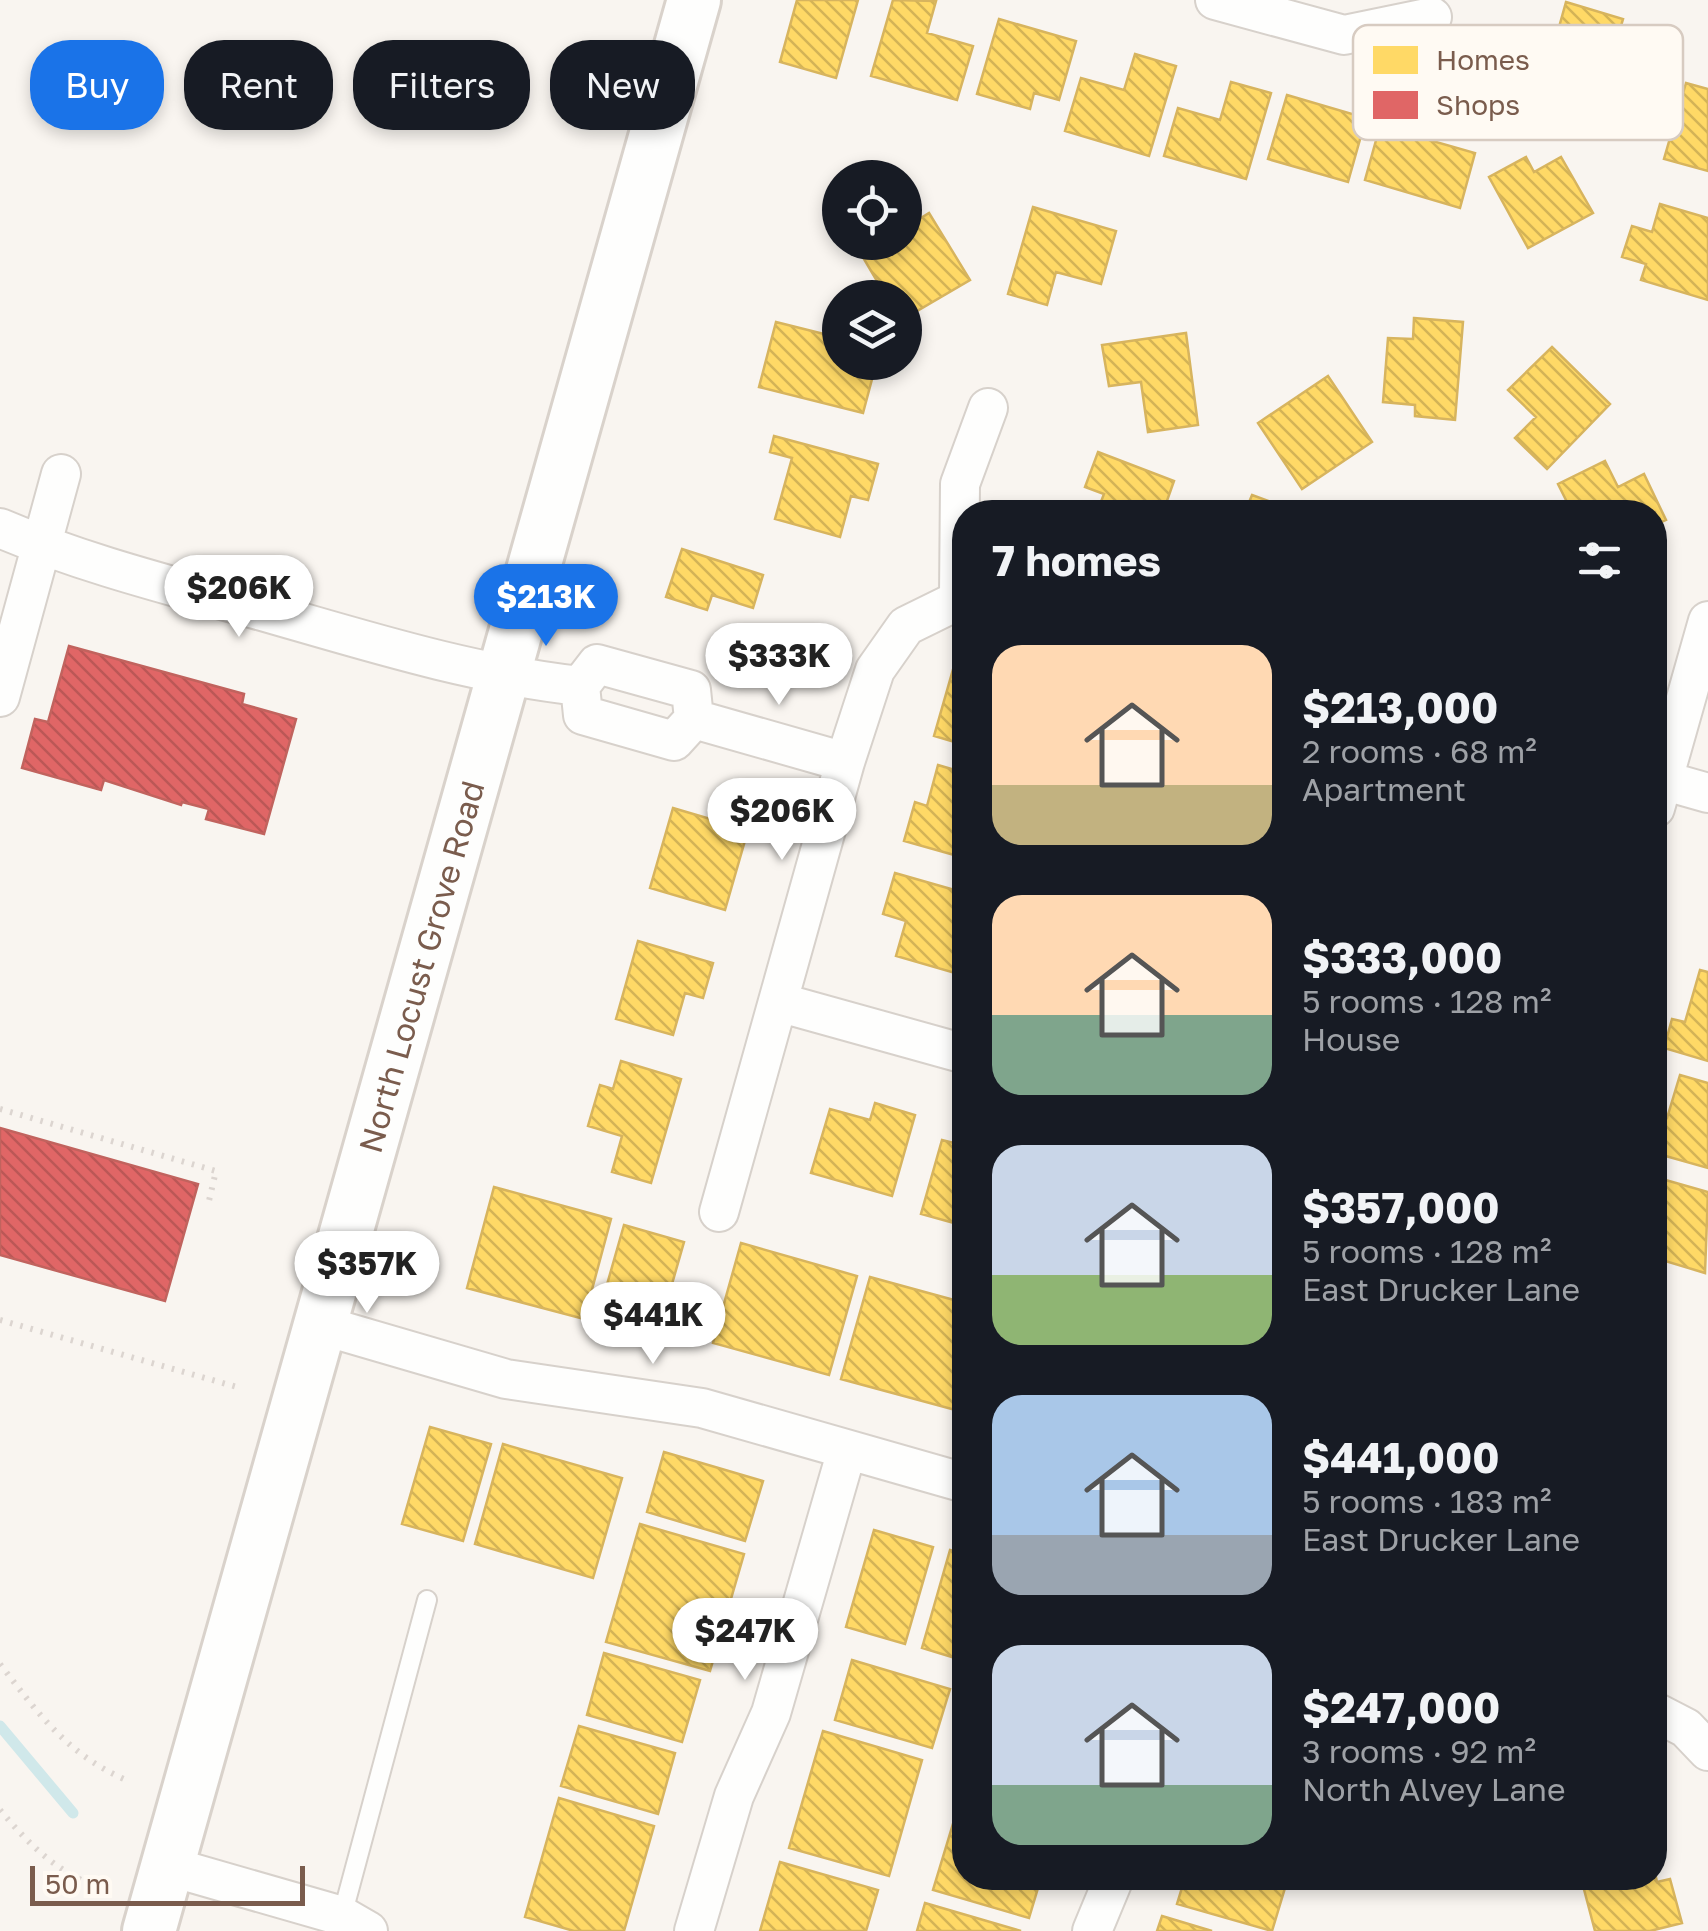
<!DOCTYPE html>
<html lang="en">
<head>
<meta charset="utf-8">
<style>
  :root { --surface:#171b24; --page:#20242c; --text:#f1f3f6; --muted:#9ea1a6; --accent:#1a73e8 }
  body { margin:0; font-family:"Golos Text",sans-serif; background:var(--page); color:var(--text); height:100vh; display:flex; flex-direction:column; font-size:38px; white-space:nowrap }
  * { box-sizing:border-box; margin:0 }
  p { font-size:32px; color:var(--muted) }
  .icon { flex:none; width:55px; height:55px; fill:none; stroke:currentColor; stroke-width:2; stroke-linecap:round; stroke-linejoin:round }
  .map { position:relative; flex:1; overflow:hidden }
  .panel { position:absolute; left:952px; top:500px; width:715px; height:1390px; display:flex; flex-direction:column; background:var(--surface); border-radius:40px; box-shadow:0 5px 15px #0003 }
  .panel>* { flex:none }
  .top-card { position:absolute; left:30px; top:40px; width:772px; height:90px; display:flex; gap:20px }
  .controls { position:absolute; left:822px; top:160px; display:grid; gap:20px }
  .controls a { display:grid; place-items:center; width:100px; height:100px; border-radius:50%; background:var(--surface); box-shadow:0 5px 15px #0003; font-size:50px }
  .scale { position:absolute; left:30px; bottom:25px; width:275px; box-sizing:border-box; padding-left:10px; border:5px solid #7a5c4d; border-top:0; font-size:28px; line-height:35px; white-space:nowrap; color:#7a5c4d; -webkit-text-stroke:8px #fffaf3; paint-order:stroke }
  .price { position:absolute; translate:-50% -85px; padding:0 22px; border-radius:35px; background:#fff; color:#222; font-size:32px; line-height:65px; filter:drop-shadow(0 2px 5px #0008) }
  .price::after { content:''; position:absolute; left:50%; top:60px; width:30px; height:22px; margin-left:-15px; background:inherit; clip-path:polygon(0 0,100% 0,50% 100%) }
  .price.current { background:var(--accent); color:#fff }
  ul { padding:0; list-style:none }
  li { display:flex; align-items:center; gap:30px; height:250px; padding:0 40px }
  li span { display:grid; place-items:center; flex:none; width:280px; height:200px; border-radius:30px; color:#555 }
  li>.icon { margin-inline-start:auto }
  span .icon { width:120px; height:120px; fill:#fffc; stroke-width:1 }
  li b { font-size:42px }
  h2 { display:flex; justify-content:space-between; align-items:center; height:120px; padding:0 40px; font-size:42px }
  .tag { padding:0 35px; border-radius:40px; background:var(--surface); box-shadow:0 5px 15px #0003; font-size:35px; line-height:90px }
  .tag.current { background:var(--accent); color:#fff }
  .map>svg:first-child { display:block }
  .homes { fill:url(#homes-back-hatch); stroke:#d7b45e; stroke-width:2.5 }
  .shops { fill:url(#shops-back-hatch); stroke:#c1635e; stroke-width:2.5 }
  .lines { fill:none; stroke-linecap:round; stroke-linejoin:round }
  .stream { stroke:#d0e8ea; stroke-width:11 }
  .service-casing { stroke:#d7d1cb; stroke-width:22 }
  .minor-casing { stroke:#d7d1cb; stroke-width:42 }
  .secondary-casing { stroke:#d9d2cb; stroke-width:58 }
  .path { stroke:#dcd5d0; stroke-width:6; stroke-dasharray:2.5 8; stroke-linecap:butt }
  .service { stroke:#fefefd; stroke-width:18 }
  .minor { stroke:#fefefd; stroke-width:38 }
  .secondary { stroke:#fefefd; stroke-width:52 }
  .labels { text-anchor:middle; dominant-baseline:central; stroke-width:10; stroke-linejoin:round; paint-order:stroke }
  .street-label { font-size:32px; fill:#7a5c4d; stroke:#fffaf3 }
  .key { fill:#fffaf3; stroke:#d7cbc1; stroke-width:2.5 }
  .key-label { font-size:28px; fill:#7a5c4d }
</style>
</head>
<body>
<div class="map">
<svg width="1708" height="1931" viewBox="0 0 1708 1931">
  <defs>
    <pattern id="homes-back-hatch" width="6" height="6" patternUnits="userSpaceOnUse" patternTransform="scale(2.5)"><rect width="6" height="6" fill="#ffd966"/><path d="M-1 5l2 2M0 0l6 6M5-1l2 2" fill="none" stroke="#d3b356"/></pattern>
    <pattern id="shops-back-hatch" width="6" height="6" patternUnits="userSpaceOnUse" patternTransform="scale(2.5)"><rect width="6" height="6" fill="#e06666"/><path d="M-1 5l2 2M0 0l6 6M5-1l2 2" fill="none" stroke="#bb5756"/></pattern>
  </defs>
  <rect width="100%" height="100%" fill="#f9f5f0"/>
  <!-- homes -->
  <path class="homes" d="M797,0H858L836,78L780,62Z
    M893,0L936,1L927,33L973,46L957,100L871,76Z
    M1566,2L1623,19L1597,108L1541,92Z
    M999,19L1076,41L1059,100L1034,93L1030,109L977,94Z
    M1135,54L1176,66L1149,156L1065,131L1081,78L1124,90Z
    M1231,82L1271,93L1246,179L1164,156L1178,108L1220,120Z
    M1686,83L1708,89V171L1664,159Z
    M1287,95L1366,118L1348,182L1268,159Z
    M1380,126L1475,153L1460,208L1365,180Z
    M1526,157L1534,172L1561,157L1593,213L1528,248L1489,177Z
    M1660,204L1708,218V300L1641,280L1646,264L1622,257L1632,226L1652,232Z
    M1033,207L1116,231L1101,284L1056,272L1047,305L1008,294Z
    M929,213L970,280L905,318V298H887L861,254L880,242H905V228Z
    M1414,318L1463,322L1455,420L1415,416V405L1383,402L1388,338L1413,339Z
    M776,322L840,338V362H863L875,368L863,413L759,387Z
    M1186,333L1198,425L1148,432L1141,382L1109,386L1102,345Z
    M1552,347L1610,404L1547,469L1515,438L1536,417L1508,390Z
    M1328,376L1372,442L1302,489L1258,423Z
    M774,436L878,464L868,500L851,496L840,537L775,519L792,458L770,452Z
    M1098,452L1174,481L1163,512H1097L1104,494L1085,487Z
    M1605,461L1618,487L1644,474L1666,520L1655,525V512H1572L1558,484Z
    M1252,495L1299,512H1245Z
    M682,549L763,575L753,608L712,595L707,610L666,597Z
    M956,659L965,661V745L934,736Z
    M938,765L965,773V858L904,841L915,802L927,806Z
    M673,808L748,830L725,910L650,888Z
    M895,873L965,893V940L955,973L896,956L906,921L883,914Z
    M638,941L713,963L703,998L685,993L673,1035L616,1019Z
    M1700,970L1708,972V1061L1664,1048L1672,1019L1685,1022Z
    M621,1061L681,1079L651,1183L612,1172L622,1136L588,1126L600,1085L613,1089Z
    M1680,1075L1708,1083V1168L1655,1153V1115L1667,1118Z
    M875,1103L915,1115L892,1196L811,1173L830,1109L870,1120Z
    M965,1134V1226L921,1214L942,1140L962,1145Z
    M1655,1177L1708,1192L1705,1273L1655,1258L1663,1221L1655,1219Z
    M494,1187L611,1219L584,1319L467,1288Z
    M624,1225L684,1242L658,1333L598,1316Z
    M741,1243L857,1276L829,1375L713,1343Z
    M870,1277L965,1303V1388L959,1411L841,1379Z
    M430,1427L491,1444L463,1541L402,1524Z
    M503,1444L622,1478L593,1578L475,1544Z
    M664,1452L763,1481L745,1541L647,1512Z
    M640,1524L744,1554L710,1671L606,1642Z
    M874,1530L933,1547L905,1644L846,1627Z
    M950,1550L965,1555V1661L922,1648Z
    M604,1653L700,1680L682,1742L587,1715Z
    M852,1660L950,1689L932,1748L835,1720Z
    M579,1726L675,1753L658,1814L561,1786Z
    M823,1731L922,1760L889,1876L789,1848Z
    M965,1784V1878H1041L1029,1918L933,1890Z
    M559,1798L654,1826L624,1931H574L525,1917Z
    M780,1862L878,1890L866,1931H760Z
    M1655,1873L1657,1882L1670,1879L1682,1923L1650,1931H1595L1581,1878H1655Z
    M1185,1878H1288L1272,1931L1177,1904Z
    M925,1903L1021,1931H917Z
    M1162,1916L1212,1931H1157Z"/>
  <!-- shops -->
  <path class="shops" d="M69,646L244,694L242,704L296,719L264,834L206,819L209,809L182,802L181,805L104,780L101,790L22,768L35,719L48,722Z
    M0,1128L198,1184L165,1301L0,1255Z"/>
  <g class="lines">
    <!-- stream -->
    <path class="stream" d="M0,1726L73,1813"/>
    <defs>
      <path id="service" d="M342,1916L427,1600"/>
      <path id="minor" d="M1215,0L1344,35L1432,17
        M0,528C84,564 173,586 262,611C367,641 471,674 580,686
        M959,597L960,484L988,408
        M597,664L691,690L694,719L674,741L583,715L580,686Z
        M0,697L61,474
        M694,719L845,762
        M1655,778L1708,793
        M1655,808L1708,621
        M778,1002L965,1054
        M719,1212L845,762L875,670L906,626L965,597
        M321,1325L506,1379L702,1408L965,1483
        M1655,1712L1686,1728L1708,1751
        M168,1866L342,1916L368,1931
        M694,1931L734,1796L771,1713L847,1450
        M1092,1931L1114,1878"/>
      <g id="secondary">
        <path id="s1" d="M149,1931L694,0"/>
      </g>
    </defs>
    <!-- service casing -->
    <use href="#service" class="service-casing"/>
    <!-- minor casing -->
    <use href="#minor" class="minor-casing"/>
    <!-- secondary casing -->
    <use href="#secondary" class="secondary-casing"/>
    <!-- path -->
    <path class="path" d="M0,1109L216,1171L208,1205
      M0,1320L237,1387
      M0,1664C37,1712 67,1754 124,1779
      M0,1810C29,1844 52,1868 94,1886"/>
    <!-- service -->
    <use href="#service" class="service"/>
    <!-- minor -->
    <use href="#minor" class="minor"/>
    <!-- secondary -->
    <use href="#secondary" class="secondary"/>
  </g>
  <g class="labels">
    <!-- street labels -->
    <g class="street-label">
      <text stroke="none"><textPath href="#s1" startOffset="1002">North Locust Grove Road</textPath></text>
    </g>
  </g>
  <!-- legend -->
  <rect x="1353" y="25" width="330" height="115" rx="15" class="key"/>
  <rect x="1373" y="46" width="45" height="28" fill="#ffd966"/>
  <rect x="1373" y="91" width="45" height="28" fill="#e06666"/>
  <g class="key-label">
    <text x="1436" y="70">Homes</text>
    <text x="1436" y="115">Shops</text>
  </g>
</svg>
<div class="controls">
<a><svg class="icon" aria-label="locate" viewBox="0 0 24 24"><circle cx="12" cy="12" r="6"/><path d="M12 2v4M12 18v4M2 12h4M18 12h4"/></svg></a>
<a><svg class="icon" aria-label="layers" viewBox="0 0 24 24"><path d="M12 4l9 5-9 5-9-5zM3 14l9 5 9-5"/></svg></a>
</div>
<div class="scale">50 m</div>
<b class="price" style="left:239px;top:640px">$206K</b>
<b class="price current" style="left:546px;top:649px">$213K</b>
<b class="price" style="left:779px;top:708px">$333K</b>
<b class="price" style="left:782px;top:863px">$206K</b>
<b class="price" style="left:367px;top:1316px">$357K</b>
<b class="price" style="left:653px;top:1367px">$441K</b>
<b class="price" style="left:745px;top:1683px">$247K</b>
<div class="top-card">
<a class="tag current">Buy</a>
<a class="tag">Rent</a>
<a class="tag">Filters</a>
<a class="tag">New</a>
</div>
<section class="panel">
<h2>7 homes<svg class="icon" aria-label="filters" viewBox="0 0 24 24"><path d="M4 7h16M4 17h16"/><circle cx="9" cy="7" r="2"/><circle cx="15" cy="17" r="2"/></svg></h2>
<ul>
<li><span style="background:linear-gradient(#ffd9b3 70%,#c2b280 0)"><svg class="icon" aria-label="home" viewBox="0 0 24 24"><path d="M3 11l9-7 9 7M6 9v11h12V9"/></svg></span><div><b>$213,000</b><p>2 rooms · 68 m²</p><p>Apartment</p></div></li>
<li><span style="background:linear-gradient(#ffd9b3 60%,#7fa58c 0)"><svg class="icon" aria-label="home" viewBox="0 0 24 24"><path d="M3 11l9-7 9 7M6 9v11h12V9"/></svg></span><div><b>$333,000</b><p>5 rooms · 128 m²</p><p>House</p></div></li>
<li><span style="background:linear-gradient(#c9d6e8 65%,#8fb573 0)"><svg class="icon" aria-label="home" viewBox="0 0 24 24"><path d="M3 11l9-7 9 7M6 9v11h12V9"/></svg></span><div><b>$357,000</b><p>5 rooms · 128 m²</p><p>East Drucker Lane</p></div></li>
<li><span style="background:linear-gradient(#a9c7e8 70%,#9aa5b1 0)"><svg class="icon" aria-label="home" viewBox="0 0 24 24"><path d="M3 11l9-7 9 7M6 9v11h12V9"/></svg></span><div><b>$441,000</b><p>5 rooms · 183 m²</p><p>East Drucker Lane</p></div></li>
<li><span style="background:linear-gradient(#c9d6e8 70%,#7fa58c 0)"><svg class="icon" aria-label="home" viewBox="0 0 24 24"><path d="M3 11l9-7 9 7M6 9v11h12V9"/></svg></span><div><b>$247,000</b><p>3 rooms · 92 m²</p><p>North Alvey Lane</p></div></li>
</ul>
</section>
</div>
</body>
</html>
